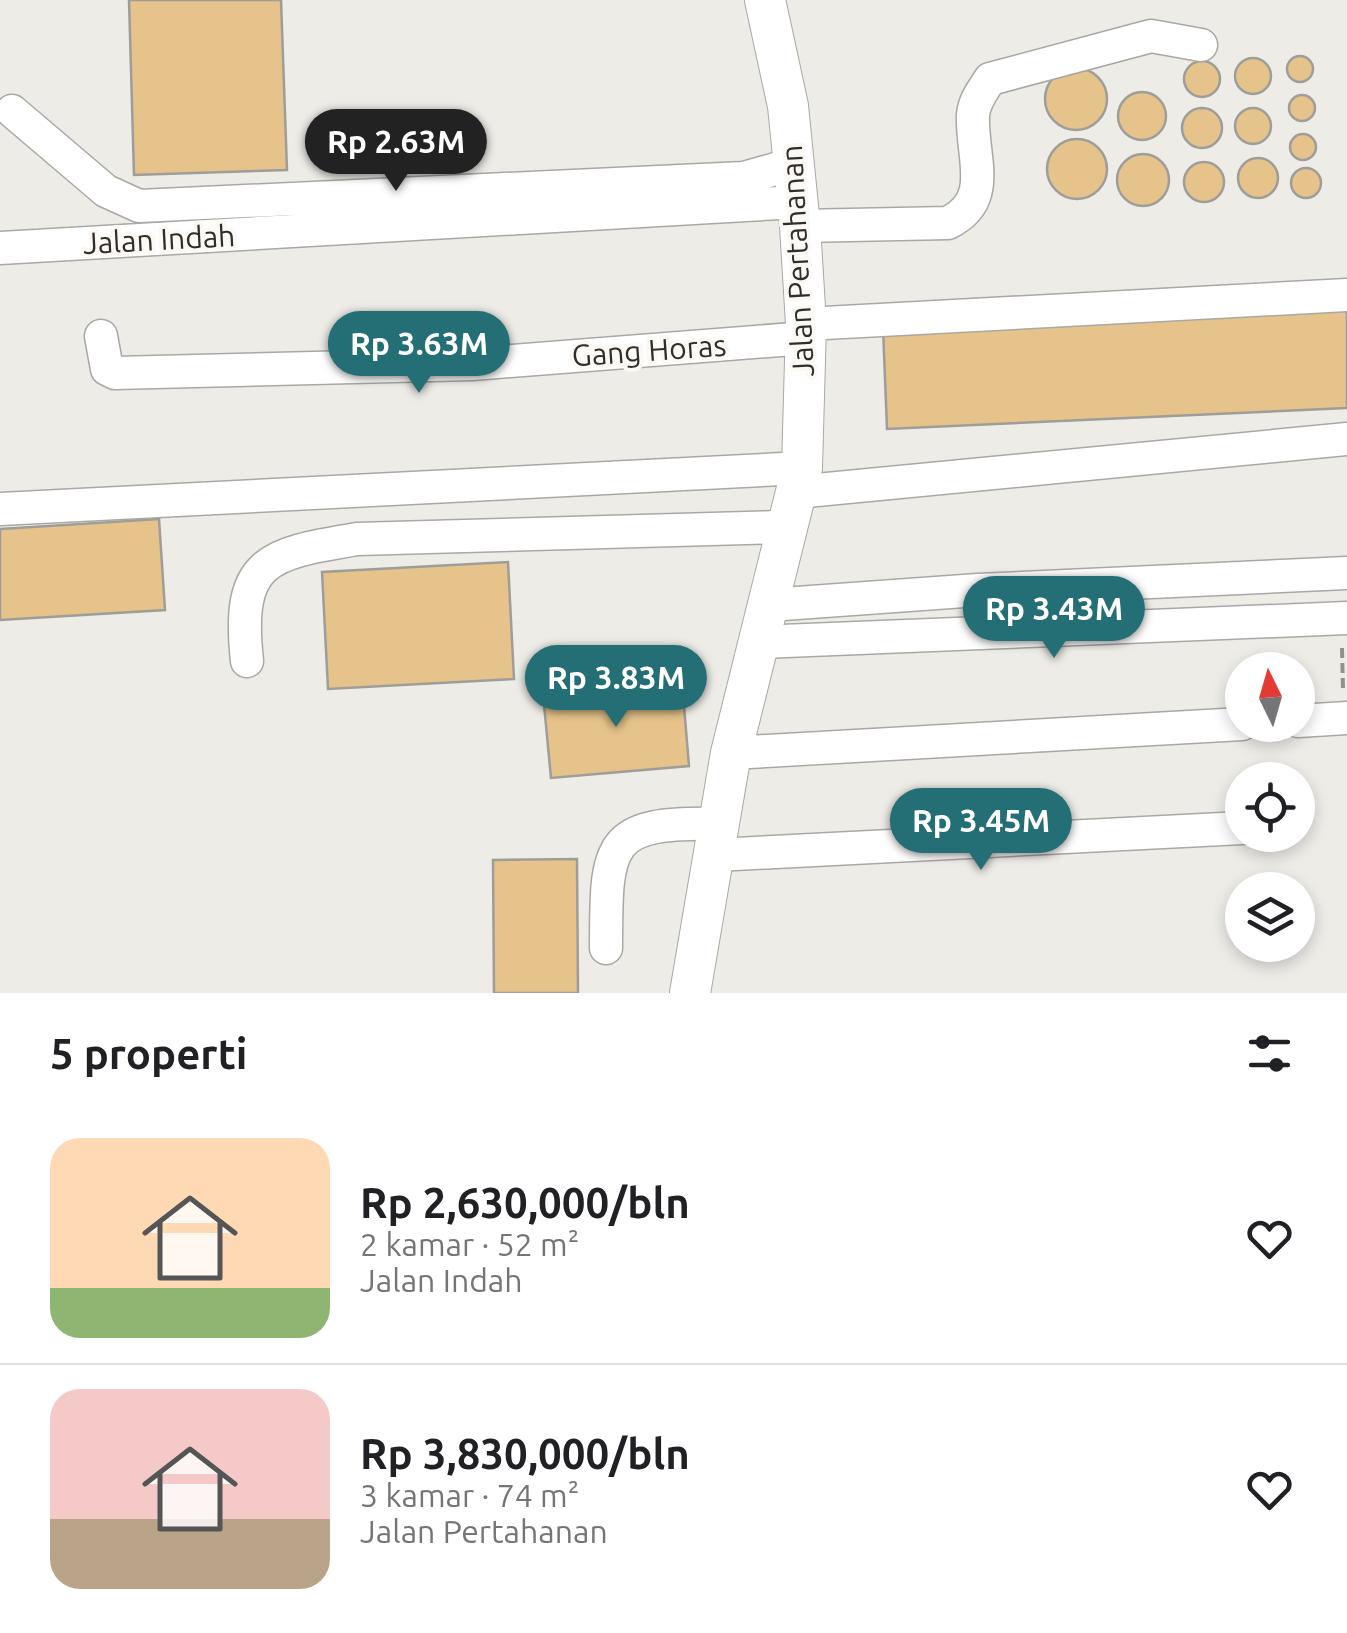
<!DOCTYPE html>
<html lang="id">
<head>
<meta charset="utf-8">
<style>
  :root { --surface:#fff; --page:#f2f2f2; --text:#202124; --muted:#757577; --line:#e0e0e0; --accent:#246e75 }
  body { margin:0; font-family:Ubuntu,sans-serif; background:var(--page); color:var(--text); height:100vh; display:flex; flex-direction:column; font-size:38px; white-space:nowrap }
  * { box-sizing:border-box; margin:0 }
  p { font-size:32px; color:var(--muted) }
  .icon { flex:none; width:55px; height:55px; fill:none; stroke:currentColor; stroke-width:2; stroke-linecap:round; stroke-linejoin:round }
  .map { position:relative; height:993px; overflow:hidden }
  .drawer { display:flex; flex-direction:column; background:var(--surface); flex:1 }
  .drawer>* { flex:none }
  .needle { width:65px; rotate:355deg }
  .controls { position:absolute; left:1225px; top:652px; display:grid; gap:20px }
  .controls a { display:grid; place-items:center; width:90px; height:90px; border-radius:50%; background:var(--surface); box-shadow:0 5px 15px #0003; font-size:50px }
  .price { position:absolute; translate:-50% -85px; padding:0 22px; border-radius:35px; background:var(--accent); color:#fff; font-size:32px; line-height:65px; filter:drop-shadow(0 2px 5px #0008) }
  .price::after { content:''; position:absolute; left:50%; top:60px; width:30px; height:22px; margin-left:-15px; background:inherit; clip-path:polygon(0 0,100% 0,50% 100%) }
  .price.selected { background:#222; color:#fff }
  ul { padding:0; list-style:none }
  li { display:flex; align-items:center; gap:30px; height:250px; padding:0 50px }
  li+li { border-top:2px solid var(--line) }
  li span { display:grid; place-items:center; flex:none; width:280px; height:200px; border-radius:30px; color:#555 }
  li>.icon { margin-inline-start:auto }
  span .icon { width:120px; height:120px; fill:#fffc; stroke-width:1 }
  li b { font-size:42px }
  h2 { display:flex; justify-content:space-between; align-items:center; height:120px; padding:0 50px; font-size:42px }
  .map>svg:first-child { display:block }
  .building { fill:#e5c38a; stroke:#9f9d99; stroke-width:2.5 }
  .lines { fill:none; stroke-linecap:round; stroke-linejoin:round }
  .minor-casing { stroke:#aaa8a4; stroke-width:35 }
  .major-casing { stroke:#aaa8a4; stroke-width:42 }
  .path { stroke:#92918d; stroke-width:4; stroke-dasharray:10 5; stroke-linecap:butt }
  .minor { stroke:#fff; stroke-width:32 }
  .major { stroke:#fff; stroke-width:40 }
  .labels { text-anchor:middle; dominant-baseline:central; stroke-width:8; stroke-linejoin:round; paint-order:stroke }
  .street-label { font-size:30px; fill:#2f2e2c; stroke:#fcf9f4 }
</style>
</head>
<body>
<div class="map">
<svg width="1347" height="993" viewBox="0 0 1347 993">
  <rect width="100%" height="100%" fill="#eeece7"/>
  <!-- building -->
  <path class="building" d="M129,0H281L287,170L134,175Z
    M1287 69a13 13 0 1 1 26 0a13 13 0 1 1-26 0Z
    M1235 76a18 18 0 1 1 36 0a18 18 0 1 1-36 0Z
    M1184 79a18 18 0 1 1 36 0a18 18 0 1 1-36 0Z
    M1045 99a31 31 0 1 1 62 0a31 31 0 1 1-62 0Z
    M1118 116a24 24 0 1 1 48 0a24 24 0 1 1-48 0Z
    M1289 108a13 13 0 1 1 26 0a13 13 0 1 1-26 0Z
    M1182 128a20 20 0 1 1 40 0a20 20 0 1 1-40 0Z
    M1235 126a18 18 0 1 1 36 0a18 18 0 1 1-36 0Z
    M1290 147a13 13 0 1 1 26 0a13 13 0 1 1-26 0Z
    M1047 169a30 30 0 1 1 60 0a30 30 0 1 1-60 0Z
    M1117 180a26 26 0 1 1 52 0a26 26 0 1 1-52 0Z
    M1238 178a20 20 0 1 1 40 0a20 20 0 1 1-40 0Z
    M1184 182a20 20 0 1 1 40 0a20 20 0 1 1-40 0Z
    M1291 183a15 15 0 1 1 30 0a15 15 0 1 1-30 0Z
    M1347,308V408L887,429L883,328Z
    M159,519L165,610L0,620V529Z
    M508,562L514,679L328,689L322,572Z
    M682,682L689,766L551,778L543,694Z
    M577,859L578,993H494L493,860Z"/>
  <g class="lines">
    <defs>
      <path id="minor" d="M12,111L106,191L139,206L744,178L793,164
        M800,226L948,223C995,200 971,157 973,115C974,101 983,90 990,79L1151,36L1201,45
        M0,248L796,202
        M806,324L1347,295
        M101,336L107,369L115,373L472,364L806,338
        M796,492L1347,439
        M0,509L802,468
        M769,605L978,590L1347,573
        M759,642L1347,618
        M247,661C236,560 267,554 357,539L784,527
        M1298,721L1347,718
        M731,753L1242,724
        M716,855L1242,828
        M606,948C606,842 606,821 721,824"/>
      <path id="major" d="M690,993L731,753L802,468L806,324L800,226L788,106L765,0"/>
    </defs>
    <!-- minor casing -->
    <use href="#minor" class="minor-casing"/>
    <!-- major casing -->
    <use href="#major" class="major-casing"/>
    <!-- path -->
    <path class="path" d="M1342,648L1343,689"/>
    <!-- minor -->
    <use href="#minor" class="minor"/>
    <!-- major -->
    <use href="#major" class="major"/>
  </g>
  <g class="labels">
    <!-- street labels -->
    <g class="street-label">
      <text transform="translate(159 239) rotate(-3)">Jalan Indah</text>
      <text transform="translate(797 261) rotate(-93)">Jalan Pertahanan</text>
      <text transform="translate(649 350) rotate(-4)">Gang Horas</text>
    </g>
  </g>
</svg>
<div class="controls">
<a><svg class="needle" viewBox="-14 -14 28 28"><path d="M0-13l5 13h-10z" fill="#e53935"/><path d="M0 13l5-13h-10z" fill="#757577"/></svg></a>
<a><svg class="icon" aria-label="locate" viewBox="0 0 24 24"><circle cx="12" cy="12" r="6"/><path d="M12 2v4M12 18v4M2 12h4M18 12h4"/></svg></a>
<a><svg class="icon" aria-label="layers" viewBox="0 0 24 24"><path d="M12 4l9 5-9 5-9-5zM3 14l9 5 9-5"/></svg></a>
</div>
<b class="price selected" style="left:396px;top:194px">Rp 2.63M</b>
<b class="price" style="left:419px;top:396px">Rp 3.63M</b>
<b class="price" style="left:1054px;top:661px">Rp 3.43M</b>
<b class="price" style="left:616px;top:730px">Rp 3.83M</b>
<b class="price" style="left:981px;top:873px">Rp 3.45M</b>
</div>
<section class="drawer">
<h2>5 properti<svg class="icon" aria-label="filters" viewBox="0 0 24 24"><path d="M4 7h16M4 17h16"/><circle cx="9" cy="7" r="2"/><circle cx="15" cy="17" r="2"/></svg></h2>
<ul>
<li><span style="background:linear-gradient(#ffd9b3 75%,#8fb573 0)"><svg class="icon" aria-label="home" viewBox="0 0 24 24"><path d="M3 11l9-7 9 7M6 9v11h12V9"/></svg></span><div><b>Rp 2,630,000/bln</b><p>2 kamar · 52 m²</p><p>Jalan Indah</p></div><svg class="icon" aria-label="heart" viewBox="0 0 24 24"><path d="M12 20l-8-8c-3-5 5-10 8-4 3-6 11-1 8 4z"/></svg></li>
<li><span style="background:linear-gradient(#f6c9c9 65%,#b9a48a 0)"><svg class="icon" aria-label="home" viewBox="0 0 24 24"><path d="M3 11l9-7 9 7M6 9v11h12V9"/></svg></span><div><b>Rp 3,830,000/bln</b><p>3 kamar · 74 m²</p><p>Jalan Pertahanan</p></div><svg class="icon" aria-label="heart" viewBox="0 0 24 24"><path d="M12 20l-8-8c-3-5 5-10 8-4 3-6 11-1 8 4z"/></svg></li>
</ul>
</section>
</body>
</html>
